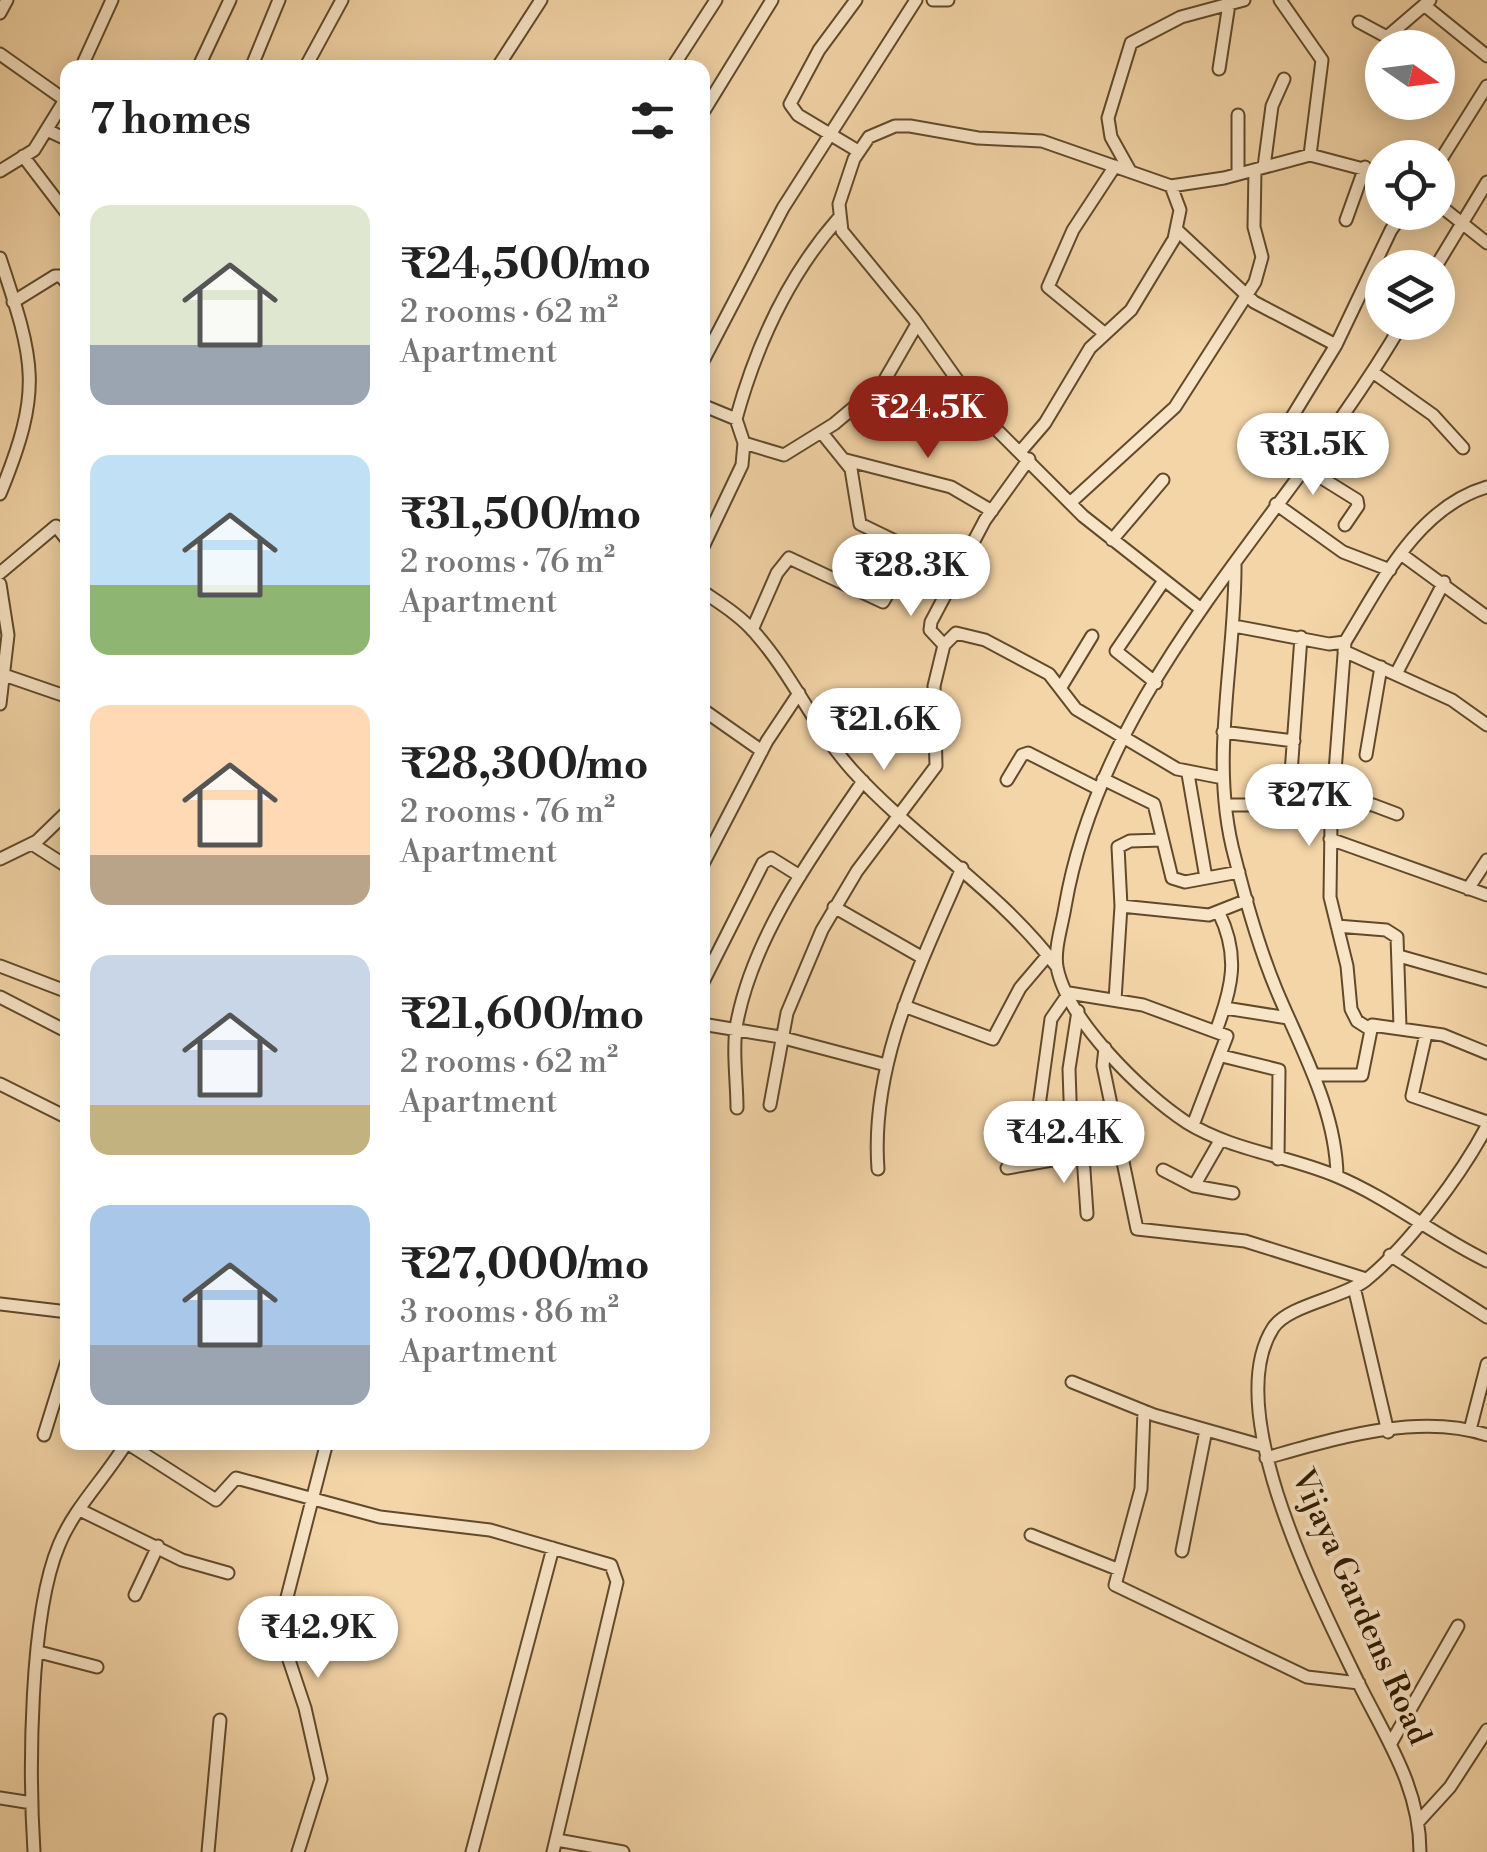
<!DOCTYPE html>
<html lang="en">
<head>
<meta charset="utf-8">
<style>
  :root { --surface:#fff; --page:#f2f2f2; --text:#222; --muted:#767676; --accent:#8f2418 }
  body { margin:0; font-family:"Libre Bodoni",serif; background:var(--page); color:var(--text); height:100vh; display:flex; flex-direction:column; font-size:38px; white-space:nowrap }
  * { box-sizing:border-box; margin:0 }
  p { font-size:32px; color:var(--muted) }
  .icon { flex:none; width:55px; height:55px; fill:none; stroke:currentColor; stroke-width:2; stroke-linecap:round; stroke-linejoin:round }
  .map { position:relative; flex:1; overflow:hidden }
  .side { position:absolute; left:60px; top:60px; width:650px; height:1390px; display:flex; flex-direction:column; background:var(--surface); border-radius:20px; box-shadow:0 5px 25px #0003 }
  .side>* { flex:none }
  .needle { width:65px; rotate:104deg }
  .buttons { position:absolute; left:1365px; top:30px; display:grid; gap:20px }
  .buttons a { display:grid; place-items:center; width:90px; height:90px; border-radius:50%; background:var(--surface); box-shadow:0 5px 25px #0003; font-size:50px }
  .price { position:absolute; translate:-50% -85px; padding:0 22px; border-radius:35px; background:#fff; color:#222; font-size:32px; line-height:65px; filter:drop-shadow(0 2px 5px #0008) }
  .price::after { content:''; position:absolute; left:50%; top:60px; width:30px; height:22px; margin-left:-15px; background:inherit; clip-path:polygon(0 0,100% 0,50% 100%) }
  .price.on { background:var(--accent); color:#fff }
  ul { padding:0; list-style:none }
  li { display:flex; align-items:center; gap:30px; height:250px; padding:0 30px }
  li span { display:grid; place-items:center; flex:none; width:280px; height:200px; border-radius:20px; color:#555 }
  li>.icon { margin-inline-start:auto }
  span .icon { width:120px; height:120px; fill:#fffc; stroke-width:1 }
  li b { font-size:42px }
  h2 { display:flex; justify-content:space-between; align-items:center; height:120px; padding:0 30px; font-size:42px }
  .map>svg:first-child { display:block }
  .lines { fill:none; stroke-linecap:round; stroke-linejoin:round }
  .minor-casing { stroke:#604a2b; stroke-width:15 }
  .minor { stroke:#f8e4c6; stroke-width:11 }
  .labels { text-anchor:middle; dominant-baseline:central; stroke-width:8; stroke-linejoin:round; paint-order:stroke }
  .street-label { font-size:32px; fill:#2f1b01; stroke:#f8e4c6 }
</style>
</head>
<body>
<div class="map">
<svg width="1487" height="1852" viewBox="0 0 1487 1852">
  <rect width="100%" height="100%" fill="#f4d5a8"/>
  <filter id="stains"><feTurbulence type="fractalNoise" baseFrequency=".002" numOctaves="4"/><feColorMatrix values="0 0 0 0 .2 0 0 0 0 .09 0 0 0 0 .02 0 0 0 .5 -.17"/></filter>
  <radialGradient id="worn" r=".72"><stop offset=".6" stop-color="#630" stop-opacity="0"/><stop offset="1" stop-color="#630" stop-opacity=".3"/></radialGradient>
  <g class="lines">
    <defs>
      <path id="minor" d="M856,0L819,50L790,104L798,115L858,151
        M933,0H948
        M1280,0L1322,60L1310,155
        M1424,5L1487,56
        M0,13L7,0
        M1359,22L1387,37L1430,0
        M0,54L65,100
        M81,68L112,0
        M198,68L230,0
        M251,68L279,0
        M305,68L342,0
        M497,68L541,0
        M672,68L716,0
        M1219,69L1229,4
        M702,114L772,0
        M1238,115V174
        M49,131L68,140
        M23,156L68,215
        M1438,164L1487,86
        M1264,167L1272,106L1284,79
        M0,171L34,150L68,95
        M1130,171L1111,137L1108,118L1131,43L1181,17L1244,0
        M1438,204L1487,243
        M1346,220L1365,167
        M1178,231L1254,302L1336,345
        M0,258C35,363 43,389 0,494
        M1435,268L1487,182
        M13,302L55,276H61L68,285
        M1403,322C1291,516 1104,679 1065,907C1062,926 1054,949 1057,967C1067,1020 1143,1094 1186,1122C1233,1151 1286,1155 1336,1176C1389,1198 1435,1236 1487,1261
        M1104,333L1048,287L1073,230L1115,166
        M702,363L783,208L916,0
        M1374,373L1433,415L1463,448
        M702,405L736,419
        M822,433L851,469L860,524L957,571
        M744,443L784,455L834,424L883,383L917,324
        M1020,452L1045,423L1090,348L1131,310L1174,239L1180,210L1171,186
        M846,460L951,487L992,511
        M1304,467L1357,500L1358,506L1345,525
        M1299,473L1278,455L1276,443L1336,345L1391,230L1404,212
        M1070,503L1175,407L1255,282L1262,257L1254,227L1255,170
        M1276,504L1343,552L1390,570
        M1112,540L1163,480
        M702,549L742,465L744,443L736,419C756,346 788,276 838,219
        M1401,554L1487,617
        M1235,563C1236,662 1208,760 1235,858C1246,902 1259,948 1276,989C1301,1049 1336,1110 1337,1176
        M0,573L56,526L68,541
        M0,584L8,635L0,704
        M702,591C721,604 741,616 756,634C793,676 815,729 853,771C918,842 999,890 1057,967
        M1201,609L1083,516L982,415L914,319L842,231L839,204L854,159L869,137L895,126H910L978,138L1042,141L1171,186L1224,178L1310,155L1382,174
        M1234,626L1329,644L1345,642C1381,584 1416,508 1487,487
        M752,630L777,573L789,558L883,602L913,551
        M1345,642L1331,823L1330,897L1347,966L1351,1009L1357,1021L1368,1028
        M944,645L956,633L985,640L1049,674L1076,709L1177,769L1223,778
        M1344,651L1452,700L1487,725
        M1396,674L1444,582
        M4,675L68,697
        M1156,683L1116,651L1163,582
        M1061,687L1092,636
        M702,709L762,751
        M1223,732L1294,741
        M1366,755L1381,667
        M1291,773L1301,637
        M1188,774L1206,878
        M1103,779L1154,804L1172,878L1185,882L1239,872
        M1007,780L1022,755L1028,753L1099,789
        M1332,799L1373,805L1397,814
        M1226,805H1252L1331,823
        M1330,839L1487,895
        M32,844L68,867
        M0,859L37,841L68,811
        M702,866L767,741L799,693
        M1468,889L1487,860
        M1121,906L1209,915L1247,900
        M834,907L923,958
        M1337,926L1386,930L1397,937L1400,1027
        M1399,956L1487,981
        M0,966L68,992
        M702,984L763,863L771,858L800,876
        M0,997L68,1032
        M1115,1000L1121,906L1118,847L1130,841L1162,840
        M904,1006L993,1039L1020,988L1048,955
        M1225,1008L1288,1018
        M702,1024L780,1037L886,1065
        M1216,1031C1232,988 1240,956 1219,913
        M1426,1034L1412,1096L1487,1122
        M1105,1048L1103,1066L1137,1229L1245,1241L1366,1279
        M1222,1056L1279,1070L1278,1159
        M1314,1075H1362L1372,1025L1443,1035L1487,1053
        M0,1084L68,1118
        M770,1105L787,1013L822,930L857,871L936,766L934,686L944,645L930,630L931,622L985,520L1029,459
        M737,1108C737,1081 732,1049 737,1022C754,934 814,853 863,781
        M1083,1156L1087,1214
        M1072,1157L1069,1069L1078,1011
        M1031,1164L1051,1019L1069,993L1143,1005L1227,1036L1193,1125
        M1007,1168L1121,1148
        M878,1169C870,1062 921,964 962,868
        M1163,1170L1194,1186L1233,1193
        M1194,1186L1221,1139
        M1390,1255L1487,1317
        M1354,1287L1388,1432
        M0,1304L68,1312
        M1072,1382L1154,1415L1263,1446
        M1144,1411L1141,1489L1115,1585L1307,1677L1359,1683
        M1470,1430L1487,1364
        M44,1435L68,1358
        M127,1443L216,1500L236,1478L380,1517L490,1530L611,1565L617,1582L553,1852
        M1266,1458C1334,1439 1418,1412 1487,1435
        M80,1510L182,1560L228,1573
        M1031,1535L1117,1569
        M1182,1551L1206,1430
        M135,1595L158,1546
        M39,1652L97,1667
        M1391,1743L1458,1626
        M0,1798L32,1803
        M1419,1821L1450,1787L1487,1730
        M557,1840L623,1852
        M34,1852C29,1774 29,1616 59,1545C74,1508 106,1477 127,1442
        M208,1852L220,1720
        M298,1852L321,1779L305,1708L285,1648V1605L327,1442
        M472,1852L553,1548
        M1420,1852C1420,1788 1387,1740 1359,1684C1320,1603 1220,1411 1273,1328C1288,1305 1341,1299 1366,1280C1409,1245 1461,1175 1487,1126"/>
    </defs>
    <!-- minor casing -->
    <use href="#minor" class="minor-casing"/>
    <!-- minor -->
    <use href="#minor" class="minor"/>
  </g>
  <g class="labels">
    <!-- street labels -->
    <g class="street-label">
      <text transform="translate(1361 1607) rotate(66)">Vijaya Gardens Road</text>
    </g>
  </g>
  <rect width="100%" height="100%" filter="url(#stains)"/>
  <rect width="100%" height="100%" fill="url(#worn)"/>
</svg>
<div class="buttons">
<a><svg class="needle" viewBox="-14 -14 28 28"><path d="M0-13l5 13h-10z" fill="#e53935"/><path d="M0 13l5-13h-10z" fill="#767676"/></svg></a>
<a><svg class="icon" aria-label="locate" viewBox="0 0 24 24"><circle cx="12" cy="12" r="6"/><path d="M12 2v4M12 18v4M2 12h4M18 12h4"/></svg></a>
<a><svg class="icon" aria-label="layers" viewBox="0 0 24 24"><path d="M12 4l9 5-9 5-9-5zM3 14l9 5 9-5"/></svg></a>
</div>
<b class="price on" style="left:928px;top:461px">₹24.5K</b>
<b class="price" style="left:1313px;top:498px">₹31.5K</b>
<b class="price" style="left:911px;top:619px">₹28.3K</b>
<b class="price" style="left:884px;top:773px">₹21.6K</b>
<b class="price" style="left:1309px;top:849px">₹27K</b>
<b class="price" style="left:1064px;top:1186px">₹42.4K</b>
<b class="price" style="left:318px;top:1681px">₹42.9K</b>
<section class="side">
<h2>7 homes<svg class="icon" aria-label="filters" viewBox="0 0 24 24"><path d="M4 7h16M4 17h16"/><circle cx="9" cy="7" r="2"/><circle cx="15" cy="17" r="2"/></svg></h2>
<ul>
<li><span style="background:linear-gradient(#dfe7d0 70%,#9aa5b1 0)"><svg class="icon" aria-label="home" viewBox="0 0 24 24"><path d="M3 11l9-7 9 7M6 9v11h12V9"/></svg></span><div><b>₹24,500/mo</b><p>2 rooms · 62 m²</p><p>Apartment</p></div></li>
<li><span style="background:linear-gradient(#bfe0f5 65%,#8fb573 0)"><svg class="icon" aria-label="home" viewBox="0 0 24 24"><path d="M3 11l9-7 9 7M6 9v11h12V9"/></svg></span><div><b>₹31,500/mo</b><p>2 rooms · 76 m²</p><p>Apartment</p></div></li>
<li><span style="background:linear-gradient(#ffd9b3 75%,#b9a48a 0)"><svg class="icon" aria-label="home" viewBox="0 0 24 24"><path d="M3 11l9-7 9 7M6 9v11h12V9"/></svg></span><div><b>₹28,300/mo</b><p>2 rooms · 76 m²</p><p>Apartment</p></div></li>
<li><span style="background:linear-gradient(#c9d6e8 75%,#c2b280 0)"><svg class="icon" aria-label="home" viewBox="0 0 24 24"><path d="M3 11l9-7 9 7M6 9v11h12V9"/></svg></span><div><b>₹21,600/mo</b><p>2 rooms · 62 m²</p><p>Apartment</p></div></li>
<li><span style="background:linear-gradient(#a9c7e8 70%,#9aa5b1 0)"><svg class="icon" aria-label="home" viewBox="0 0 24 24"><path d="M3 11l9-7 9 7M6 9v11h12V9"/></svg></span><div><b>₹27,000/mo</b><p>3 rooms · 86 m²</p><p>Apartment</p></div></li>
</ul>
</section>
</div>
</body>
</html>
